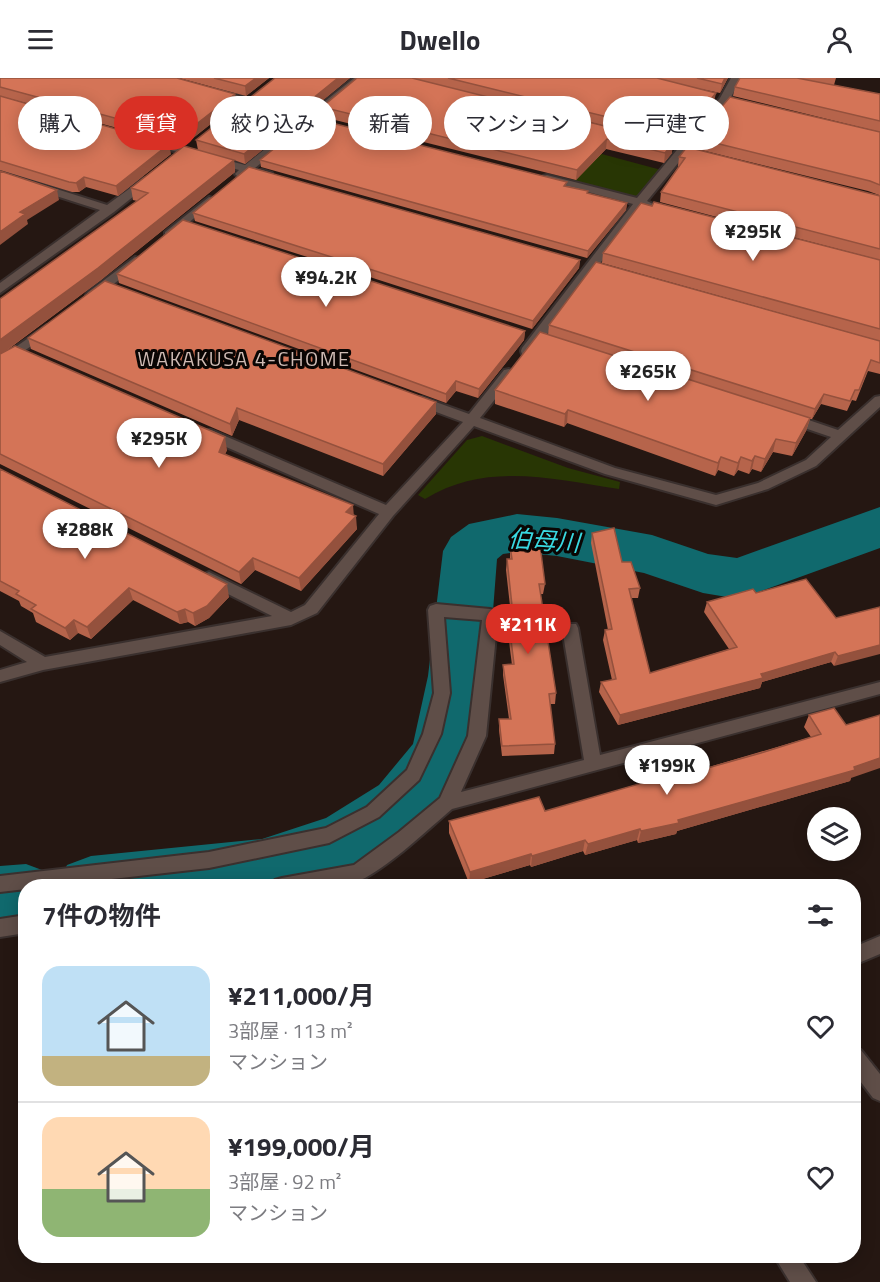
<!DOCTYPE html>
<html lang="ja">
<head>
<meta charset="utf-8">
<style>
  :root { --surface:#fff; --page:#f2f2f3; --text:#2b2b33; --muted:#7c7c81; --line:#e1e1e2; --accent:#d93025 }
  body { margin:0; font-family:"Titillium Web","Noto Sans JP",sans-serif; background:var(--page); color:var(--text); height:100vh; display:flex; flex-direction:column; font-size:22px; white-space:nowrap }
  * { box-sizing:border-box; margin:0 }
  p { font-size:20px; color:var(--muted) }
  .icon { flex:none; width:33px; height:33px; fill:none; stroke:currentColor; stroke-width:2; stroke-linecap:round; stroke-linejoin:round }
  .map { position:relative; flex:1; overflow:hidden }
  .panel { position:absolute; left:18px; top:801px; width:843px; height:384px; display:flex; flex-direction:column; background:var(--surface); border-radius:24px; box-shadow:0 3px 15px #0003 }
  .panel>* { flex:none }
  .banner { position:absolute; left:18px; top:18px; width:844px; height:54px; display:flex; gap:12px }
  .buttons { position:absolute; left:807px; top:729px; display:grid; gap:12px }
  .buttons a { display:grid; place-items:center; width:54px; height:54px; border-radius:50%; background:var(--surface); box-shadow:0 3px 15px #0003; font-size:30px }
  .price { position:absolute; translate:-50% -51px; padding:0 14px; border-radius:21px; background:#fff; color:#222; font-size:20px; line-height:39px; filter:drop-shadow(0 2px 3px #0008) }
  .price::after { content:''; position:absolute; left:50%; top:36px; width:18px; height:14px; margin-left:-9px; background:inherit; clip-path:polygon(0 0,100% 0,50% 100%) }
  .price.selected { background:var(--accent); color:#fff }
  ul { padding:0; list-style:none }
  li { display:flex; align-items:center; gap:18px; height:150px; padding:0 24px }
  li+li { border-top:2px solid var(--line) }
  li span { display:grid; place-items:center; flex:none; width:168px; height:120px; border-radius:18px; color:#555 }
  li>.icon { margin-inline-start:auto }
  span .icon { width:72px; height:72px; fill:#fffc; stroke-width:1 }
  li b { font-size:26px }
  h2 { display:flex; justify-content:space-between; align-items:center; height:72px; padding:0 24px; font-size:26px }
  .chip { padding:0 21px; border-radius:27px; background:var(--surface); box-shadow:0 3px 15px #0003; font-size:21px; line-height:54px }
  .chip.selected { background:var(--accent); color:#fff }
  header { display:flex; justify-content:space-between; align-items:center; height:78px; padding:0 24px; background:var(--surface); font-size:27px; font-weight:700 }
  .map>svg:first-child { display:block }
  .green { fill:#283604 }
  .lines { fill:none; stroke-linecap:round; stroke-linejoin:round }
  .river { fill:#10696d; fill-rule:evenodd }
  .service-casing { stroke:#3a302e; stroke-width:4 }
  .minor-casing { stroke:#3a302e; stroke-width:4 }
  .tertiary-casing { stroke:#3a302e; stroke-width:4 }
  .service { fill:#5f4e48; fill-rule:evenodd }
  .minor { fill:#5f4e48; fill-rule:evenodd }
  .tertiary { fill:#5f4e48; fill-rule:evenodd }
  .wall { fill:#b6644b }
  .shaded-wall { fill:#94513d }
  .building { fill:#d47457; stroke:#94513d; stroke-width:1.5 }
  .labels { text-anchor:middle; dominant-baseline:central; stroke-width:6; stroke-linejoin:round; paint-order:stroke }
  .far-neighbourhood-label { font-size:20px; letter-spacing:1.5px; fill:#cebab3; stroke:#0a0503 }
  .water-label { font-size:24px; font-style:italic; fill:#39d9e1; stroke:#0a0503 }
</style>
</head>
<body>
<header><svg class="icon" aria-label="menu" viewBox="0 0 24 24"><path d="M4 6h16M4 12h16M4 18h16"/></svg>Dwello<svg class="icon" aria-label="person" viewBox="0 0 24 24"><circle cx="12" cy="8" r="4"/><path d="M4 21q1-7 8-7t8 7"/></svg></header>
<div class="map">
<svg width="880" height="1204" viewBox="0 0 880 1204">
  <rect width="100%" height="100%" fill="#251712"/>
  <!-- green -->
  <path class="green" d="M598,75L665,93L640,124L570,106Z
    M482,358L568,390L620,404L619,411C553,401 486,383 425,421L418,417L467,362Z"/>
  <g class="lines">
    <!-- river -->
    <path class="river" d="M880,429V470L739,521L703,515L644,495L557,478L517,474L503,476L497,481L488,598L473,676L464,694L425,745L372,780L300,808H57L67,787L91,778L262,761L326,740L379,707L413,666L428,598L443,473L451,459L469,446L517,436L557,440L652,457L708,476L737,480Z
      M26,786L50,795L57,808H26V846L0,848V788Z"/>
    <defs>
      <path id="service" d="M880,858V876L854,887V869Z
        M854,969L861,972L880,996V1023L873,1020L854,995Z"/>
      <path id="minor" d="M354,0H365L255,90L272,95V99L249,95L245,98H237L235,96L239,92L143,64L148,61L245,87Z
        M731,0H741L729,23L647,123L653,126L651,128H643L532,276H522L521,273L522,270L633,126L543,102V98L547,97L637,120L720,20Z
        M214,11L254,22L255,24L250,27L210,16L209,14Z
        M0,93L107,127L144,100H152L154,102L114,134L0,215V205L100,132L0,100Z
        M209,119L213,120V124L173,158H165V154Z
        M135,179L139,180V186L96,220H88L86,217L88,214Z
        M47,247L51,248L53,251L51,254L0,290V280Z
        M509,291L516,295L480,340L615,390L716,417L758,405L806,382L831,359L784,343L782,340L784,337H794L838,352L875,319L880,318V329L816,388L768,411L716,427L605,396L474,348L393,438L317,535L291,547L43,592L0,604V592L27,584L0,567V553L45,579L272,538L204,504L201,500L204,496L209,494L291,534L305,527L379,436L201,358L199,355L201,352H211L386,427L463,344L412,325L410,322L412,319H422L469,336L504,292Z
        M436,526L490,531L496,533L498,537L486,658L461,714L584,682L562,550L564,546H576L578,550L600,677L880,604V616L452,731C426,753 394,784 365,800C341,812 299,808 273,808L275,802L282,800L354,787L399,754L440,720L468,658L482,542L444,539L450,615L441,656L419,702L379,739L329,765L209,790L50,808H26V811L0,814V798L209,774L326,750L367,729L407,692L423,656L434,615L428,532L430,528Z
        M26,837V855L0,859V841Z"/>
      <path id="tertiary" d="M774,1178H799L816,1204H790Z"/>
    </defs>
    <!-- service casing -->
    <use href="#service" class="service-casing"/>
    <!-- minor casing -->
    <use href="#minor" class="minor-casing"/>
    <!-- tertiary casing -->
    <use href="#tertiary" class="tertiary-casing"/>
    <!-- service -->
    <use href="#service" class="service"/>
    <!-- minor -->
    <use href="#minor" class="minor"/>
    <!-- tertiary -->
    <use href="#tertiary" class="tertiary"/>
  </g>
  <!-- wall -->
  <path class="wall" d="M0,0L236,26L183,68L0,18Z
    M179,0H269L246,18Z
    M275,0H350L245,86L234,82L235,94L101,202L6,273L227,372L225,376L353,437L357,451L301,513L255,492L241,506L0,386V221L137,123L133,122L131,110L198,72L196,62Z
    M357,0H728L720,15L696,10L714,24L679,66L561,37L672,75L664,85L606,71L576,102L323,39L322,29Z
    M799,0H836L834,7L880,16V54L733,18L735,9Z
    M0,18L171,76L118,118L86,109L79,114H72L0,92Z
    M880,54V182L660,124L661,114L679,89L678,88L679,79L879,117L868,113L693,70L695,60Z
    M260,82L567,108L588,113L587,115L627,125L626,132L587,180L261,89Z
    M193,135L580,182L579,190L532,251L195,143Z
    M603,175L880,182V263L602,185Z
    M117,196L525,253L524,262L478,320L456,313L446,325L119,205Z
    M549,247L880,263V296L868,293L856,323L852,322L847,333L821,326L812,341H810L806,353L792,378L773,374L761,394L752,391L749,396L738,392L734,398L718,392L715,398L567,345L564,349L495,326V312L548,257Z
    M28,260L436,336L383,398L239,342L232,358L31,271Z
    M0,391L229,519L209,540L195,548L188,544L180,546L133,522L91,561L78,555L70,562L36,544L33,535L21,528L19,523L0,513Z
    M592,455L622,484L640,510L638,520H631L650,595L729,571L704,534L707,524L756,515L836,540L880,529L834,588L831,584L762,604L760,610L618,647L599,614L601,604L612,602L603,562L605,552H608L591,465Z
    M510,468L545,506L543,516H540L556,615L555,626H550L555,666L554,676L502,678L499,652V641H509L503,597V587H512L507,548L508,538L511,537L506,492L507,481H510Z
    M809,637L851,700L850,703L677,753L676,756L638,765L637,762L585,777L583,773L531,789L530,787L469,805L449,755V743L545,733L658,704L811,659L804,649Z"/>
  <!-- shaded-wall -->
  <path class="shaded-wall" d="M256,0H269L246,18L245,8Z
    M338,0H350L245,86L244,76Z
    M725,0H728L720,15L722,6Z
    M716,15L714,24L679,66L681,57Z
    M235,16L236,26L183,68L181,58Z
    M607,61L606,71L576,102L577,92Z
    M673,65L672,75L664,85L665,75Z
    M169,66L171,76L118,118L116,108Z
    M234,82L235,94L101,202L0,277V262Z
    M84,99L86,109L79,114L76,105Z
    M57,112L59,122L27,142L28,146L0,167V154L20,134Z
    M627,125L626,132L587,180L588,173Z
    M580,182L579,190L532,251L533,243Z
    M525,253L524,262L478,320L479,311Z
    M456,303V313L446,325V316Z
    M824,316L821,326L812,341L815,331Z
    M436,324V336L383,398V386Z
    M237,330L239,342L232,358L230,346Z
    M568,332L567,345L564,349L565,336Z
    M810,340L806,353L792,378L796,365Z
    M225,359L227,372L221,386L219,374Z
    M776,361L773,374L761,394L765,381Z
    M755,378L752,391L749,396L752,383Z
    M721,379L718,392L715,398L718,385Z
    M741,379L738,392L734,398L738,385Z
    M353,427L354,439L346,434Z
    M356,438L357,451L301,513L299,500Z
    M253,480L255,492L241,506L239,494Z
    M227,506L229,519L209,540L195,548L193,535Z
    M129,510L133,522L91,561L87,549Z
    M185,531L188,544L180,546L177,534Z
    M74,542L78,555L70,562L65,550Z
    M880,567V576L834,588L838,578Z
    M835,574L831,584L762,604L760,610L618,647L620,637Z
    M880,680V690L851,700L850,703L677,753L676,756L638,765L641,753L854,689Z
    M640,751L637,762L585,777L588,766Z
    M585,762L583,773L531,789L532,778Z
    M531,776L530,787L469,805L470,794Z"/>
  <!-- building -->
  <path class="building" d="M0,0H177L235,16L181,58L0,9Z
    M214,0H256L245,8Z
    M275,0H338L244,76L196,62Z
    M357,0H412L673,65L665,75L607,61L577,92L322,29Z
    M448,0H657L716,15L681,57Z
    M697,0H725L722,6Z
    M740,0H797L880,16V43L735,9Z
    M0,18L169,66L116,108L84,99L76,105L69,104L0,83Z
    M730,19L880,54V107L870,103L695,60Z
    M312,40L567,104L564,108L588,113L587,115L627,125L588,173L260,82Z
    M184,68L234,82L98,190L0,262V221L148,115L131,110Z
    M687,69L880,118V171L661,114L685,80L679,79Z
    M249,89L580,182L533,243L193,135Z
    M0,93L57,112L20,134L25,136L0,154Z
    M654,124L880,182V251L603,175L641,125L652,128Z
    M183,142L525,253L479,311L456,303L446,316L117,196Z
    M596,184L880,263V285L871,282L859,312H855L850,323L824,316L815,331L549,247Z
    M105,203L436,324L383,386L237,330L230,346L28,260Z
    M540,254L810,340L796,365L776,361L765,381L755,378L752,383L741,379L738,385L721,379L718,385L568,332L565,336L495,312Z
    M15,268L225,359L219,374L353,427L346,434L356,438L299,500L253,480L239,494L0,376V276Z
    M0,391L227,506L207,528L193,535L185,531L177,534L129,510L87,549L74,542L65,550L31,531L36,527L16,516L19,513L0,503Z
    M614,450L622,484H631L640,510L629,511L650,595L737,569L707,524L753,511L756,515L806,501L836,540L880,529V567L838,578L835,574L761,596L763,600L620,637L601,604L616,601L605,552L612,551L592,455Z
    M540,467L545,506H539L556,615L549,616L555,666L502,668L499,641H511L503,587L514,586L508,538L513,537L507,481H512L510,468Z
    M834,630L846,647L880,637V680L854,689L855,692L678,742L679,745L641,753L640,751L588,766L585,762L532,778L531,776L470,794L449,743L539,719L545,733L656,701L658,704L761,675L821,656L809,637Z"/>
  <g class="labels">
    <!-- far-neighbourhood labels -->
    <g class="far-neighbourhood-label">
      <text x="244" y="280">WAKAKUSA 4-CHOME</text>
    </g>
    <!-- water labels -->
    <g class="water-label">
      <text transform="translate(544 462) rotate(4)">伯母川</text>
    </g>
  </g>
</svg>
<div class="buttons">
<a><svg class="icon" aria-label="layers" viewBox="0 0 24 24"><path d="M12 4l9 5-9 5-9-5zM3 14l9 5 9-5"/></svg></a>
</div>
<b class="price" style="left:753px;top:184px">¥295K</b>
<b class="price" style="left:326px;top:230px">¥94.2K</b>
<b class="price" style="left:648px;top:324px">¥265K</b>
<b class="price" style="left:159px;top:391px">¥295K</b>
<b class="price" style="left:85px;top:482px">¥288K</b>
<b class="price selected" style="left:528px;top:577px">¥211K</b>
<b class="price" style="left:667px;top:718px">¥199K</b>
<div class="banner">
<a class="chip">購入</a>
<a class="chip selected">賃貸</a>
<a class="chip">絞り込み</a>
<a class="chip">新着</a>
<a class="chip">マンション</a>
<a class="chip">一戸建て</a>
</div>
<section class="panel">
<h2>7件の物件<svg class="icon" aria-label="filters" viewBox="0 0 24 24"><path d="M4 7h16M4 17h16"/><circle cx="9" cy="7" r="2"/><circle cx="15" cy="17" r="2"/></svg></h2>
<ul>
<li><span style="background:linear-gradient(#bfe0f5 75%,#c2b280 0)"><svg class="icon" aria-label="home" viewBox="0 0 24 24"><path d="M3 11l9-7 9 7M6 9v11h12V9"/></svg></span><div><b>¥211,000/月</b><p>3部屋 · 113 m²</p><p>マンション</p></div><svg class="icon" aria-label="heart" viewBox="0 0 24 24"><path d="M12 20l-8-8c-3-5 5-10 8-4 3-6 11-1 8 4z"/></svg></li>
<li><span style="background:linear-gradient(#ffd9b3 60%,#8fb573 0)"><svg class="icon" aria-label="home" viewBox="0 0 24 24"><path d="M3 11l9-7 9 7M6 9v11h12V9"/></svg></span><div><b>¥199,000/月</b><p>3部屋 · 92 m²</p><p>マンション</p></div><svg class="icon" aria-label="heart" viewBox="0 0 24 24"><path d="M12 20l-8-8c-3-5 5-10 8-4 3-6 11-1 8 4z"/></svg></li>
</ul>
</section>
</div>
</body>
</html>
